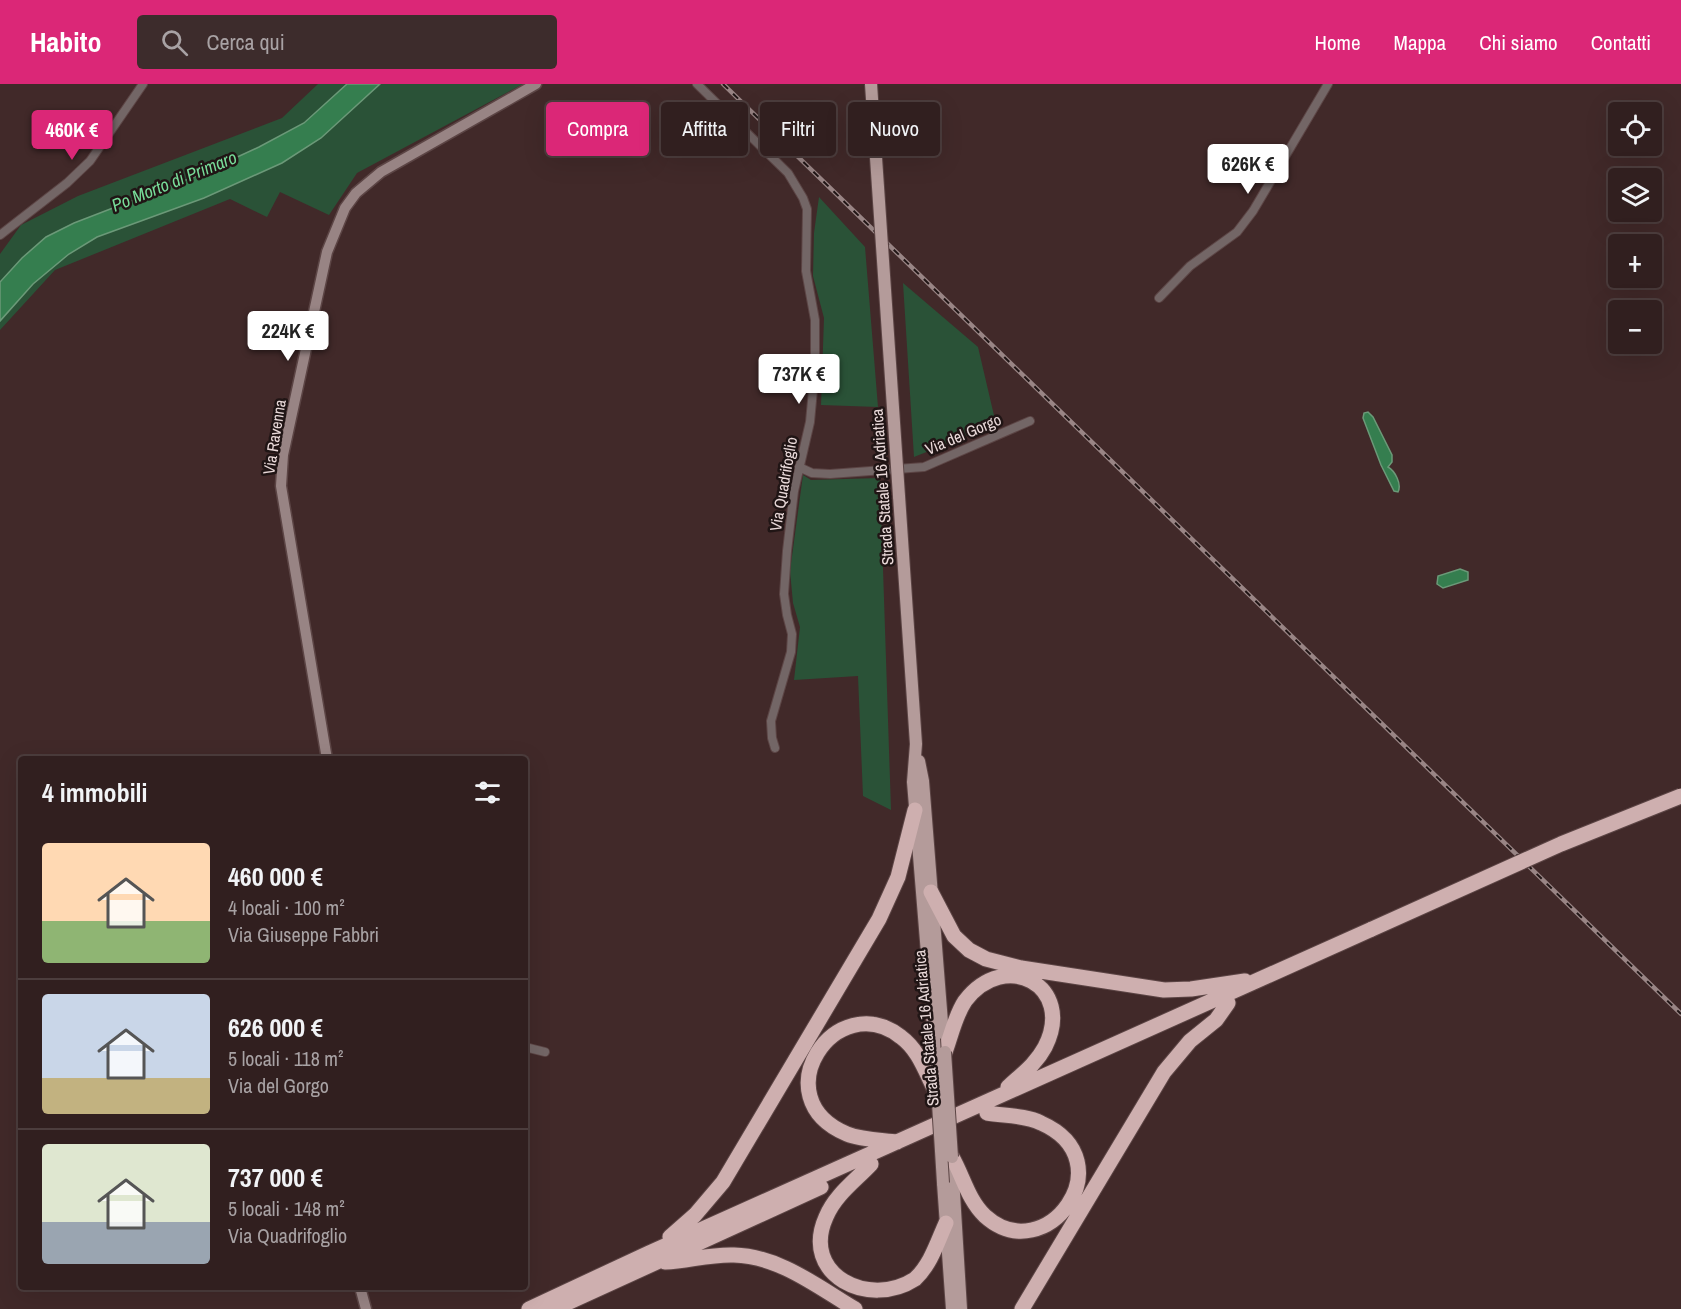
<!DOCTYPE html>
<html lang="it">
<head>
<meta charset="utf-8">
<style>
  :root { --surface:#311f1f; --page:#3d2c2c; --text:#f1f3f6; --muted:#a8a2a4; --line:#4c3d3d; --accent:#db2777 }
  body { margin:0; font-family:"Archivo Narrow",sans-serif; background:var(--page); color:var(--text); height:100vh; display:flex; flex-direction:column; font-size:22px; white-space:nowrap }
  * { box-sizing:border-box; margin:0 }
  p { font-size:20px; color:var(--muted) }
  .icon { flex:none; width:33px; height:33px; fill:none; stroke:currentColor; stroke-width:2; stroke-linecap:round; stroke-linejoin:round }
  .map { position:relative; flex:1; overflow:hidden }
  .details { position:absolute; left:18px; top:672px; width:510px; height:534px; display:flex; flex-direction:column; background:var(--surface); border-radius:6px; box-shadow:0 6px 24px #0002,0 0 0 2px var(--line) }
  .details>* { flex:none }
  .banner { position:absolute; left:546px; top:18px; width:570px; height:54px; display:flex; gap:12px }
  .tools { position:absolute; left:1608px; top:18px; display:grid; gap:12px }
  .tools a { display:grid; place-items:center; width:54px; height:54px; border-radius:6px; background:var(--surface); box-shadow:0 6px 24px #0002,0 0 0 2px var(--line); font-size:30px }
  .price { position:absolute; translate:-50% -51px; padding:0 14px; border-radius:6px; background:#fff; color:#222; font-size:20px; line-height:39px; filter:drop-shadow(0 2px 3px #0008) }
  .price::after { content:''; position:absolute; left:50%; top:36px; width:18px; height:14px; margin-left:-9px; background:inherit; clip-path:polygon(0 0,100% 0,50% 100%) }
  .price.current { background:var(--accent); color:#fff }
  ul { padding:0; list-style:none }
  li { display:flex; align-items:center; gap:18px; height:150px; padding:0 24px }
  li+li { border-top:2px solid var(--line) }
  li span { display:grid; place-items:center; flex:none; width:168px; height:120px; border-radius:6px; color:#555 }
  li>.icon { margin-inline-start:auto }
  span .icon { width:72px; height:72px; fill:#fffc; stroke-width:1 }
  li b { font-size:26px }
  h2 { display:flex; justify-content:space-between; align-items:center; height:72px; padding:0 24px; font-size:26px }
  .tag { padding:0 21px; border-radius:6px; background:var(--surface); box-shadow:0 6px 24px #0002,0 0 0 2px var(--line); font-size:21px; line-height:54px }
  .tag.current { background:var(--accent); color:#fff }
  header { display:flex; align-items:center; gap:36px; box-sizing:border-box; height:84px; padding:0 30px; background:var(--accent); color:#fff }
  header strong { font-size:28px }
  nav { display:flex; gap:33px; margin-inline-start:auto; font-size:21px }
  .search { width:420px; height:54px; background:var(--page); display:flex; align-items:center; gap:15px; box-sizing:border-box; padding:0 21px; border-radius:6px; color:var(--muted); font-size:22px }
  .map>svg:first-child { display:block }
  .green { fill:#2a5237 }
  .water { fill:#357e4f; stroke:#6b9978; stroke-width:1.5 }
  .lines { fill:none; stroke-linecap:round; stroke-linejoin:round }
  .minor-casing { stroke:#5c4545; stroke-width:10 }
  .secondary-casing { stroke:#5c4545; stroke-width:13 }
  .primary-casing { stroke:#5c4545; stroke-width:14 }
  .motorway-casing { stroke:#5c4545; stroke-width:17 }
  .minor { stroke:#736666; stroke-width:8 }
  .secondary { stroke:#988484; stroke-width:10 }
  .primary { stroke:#b49b9a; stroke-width:12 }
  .motorway { stroke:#ceafaf; stroke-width:15 }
  .rail-casing { stroke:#998585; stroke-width:4.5 }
  .rail { stroke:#201515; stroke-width:2; stroke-dasharray:7; stroke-linecap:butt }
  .primary-bridge-casing { stroke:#5c4545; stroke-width:14; stroke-linecap:butt }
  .motorway-bridge-casing { stroke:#5c4545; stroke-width:17; stroke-linecap:butt }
  .primary-bridge { stroke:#b49b9a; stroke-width:12 }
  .motorway-bridge { stroke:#ceafaf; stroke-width:15 }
  .labels { text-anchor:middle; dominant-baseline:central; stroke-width:5; stroke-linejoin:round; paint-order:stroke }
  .street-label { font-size:16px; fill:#e9d9d9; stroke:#201515 }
  .water-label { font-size:18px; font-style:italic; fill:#77db98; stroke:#201515 }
</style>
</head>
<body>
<header>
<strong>Habito</strong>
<div class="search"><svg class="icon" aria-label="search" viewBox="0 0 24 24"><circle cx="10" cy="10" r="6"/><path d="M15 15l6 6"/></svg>Cerca qui</div>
<nav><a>Home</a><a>Mappa</a><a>Chi siamo</a><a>Contatti</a></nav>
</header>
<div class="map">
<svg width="1681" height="1225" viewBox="0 0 1681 1225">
  <rect width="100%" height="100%" fill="#412929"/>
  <!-- green -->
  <path class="green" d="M318,0H523L357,89L329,131L280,108L267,133L230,115L55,186L0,246V170L21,141L78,112L282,34Z
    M819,113L865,163L878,323L821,321L824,234L813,192L814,149Z
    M903,199L978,263L996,340L914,373Z
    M803,391L811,396L880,394L891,726L863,712L858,592L794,596L800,543L793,519L790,487Z"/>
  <!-- water -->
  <path class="water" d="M347,0H380L321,54L282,79L204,114L97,153L69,170L33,200L0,237V198L22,174L46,153L74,139L196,92L259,63L304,39Z
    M1368,328L1373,333L1392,371V378L1388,383C1395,387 1402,400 1398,408L1394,407L1381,381L1363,334L1364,329Z
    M1460,485L1468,488V496L1443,504L1437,500L1438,492Z"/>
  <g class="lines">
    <defs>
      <path id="minor" d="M697,0L788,89L803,114L807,125L806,187L815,236V284L810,338L794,407L787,467L784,510L787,531L792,550L791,568L771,637L772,654L775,664
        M0,151L67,99L90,77L143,0
        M1159,214L1190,182L1237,148L1253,127L1328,0
        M799,383L812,389L830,390L924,383L1030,337
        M525,963L545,968"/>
      <path id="secondary" d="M327,675L281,402L283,371L327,168L345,124L356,109L381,88L536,0
        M360,1203L366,1225"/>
      <path id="primary" d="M899,412L916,660L913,698L934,955
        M919,677L923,697L944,964
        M952,1077L961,1225
        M943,1099L952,1225"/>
      <path id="motorway" d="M931,808L954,852L969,866L986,875L1021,884L1164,906L1191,905L1245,897
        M945,968C951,952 955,932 965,917C1005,864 1076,902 1045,963C1036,980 1022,990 1008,1003
        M897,1058C881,1056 862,1056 847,1050C761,1014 836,902 901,953C920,967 926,990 937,1010
        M952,1073C963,1092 968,1116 985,1132C1046,1187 1127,1077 1041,1039C1025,1031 1004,1032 987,1029
        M871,1080C855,1097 835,1111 826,1133C800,1191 869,1225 915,1195C931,1180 937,1159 946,1139
        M670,1153L695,1131L723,1098L879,835L898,793L915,726
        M665,1178C688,1177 710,1170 734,1171C779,1172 818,1203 855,1225
        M529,1225L649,1169L1372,845
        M554,1225L821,1103
        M1022,1225L1164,988L1190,957L1216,936L1228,919"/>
    </defs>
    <!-- minor casing -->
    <use href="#minor" class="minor-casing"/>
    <!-- secondary casing -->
    <use href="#secondary" class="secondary-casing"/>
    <!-- primary casing -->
    <use href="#primary" class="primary-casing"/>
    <!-- motorway casing -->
    <use href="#motorway" class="motorway-casing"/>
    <!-- minor -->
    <use href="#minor" class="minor"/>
    <!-- secondary -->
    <use href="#secondary" class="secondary"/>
    <!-- primary -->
    <use href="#primary" class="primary"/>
    <!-- motorway -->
    <use href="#motorway" class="motorway"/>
    <defs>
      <path id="rail" d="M723,0L1681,930"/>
    </defs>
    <!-- rail casing -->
    <use href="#rail" class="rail-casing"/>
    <!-- rail -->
    <use href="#rail" class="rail"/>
    <defs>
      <path id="primary-bridge" d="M871,0L899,412
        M934,955L943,1099
        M945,968L952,1073"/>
      <path id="motorway-bridge" d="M1372,845L1561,760L1681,712"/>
    </defs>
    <!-- primary-bridge casing -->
    <use href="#primary-bridge" class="primary-bridge-casing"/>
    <!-- motorway-bridge casing -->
    <use href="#motorway-bridge" class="motorway-bridge-casing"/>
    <!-- primary-bridge -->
    <use href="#primary-bridge" class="primary-bridge"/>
    <!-- motorway-bridge -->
    <use href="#motorway-bridge" class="motorway-bridge"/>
  </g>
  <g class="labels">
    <!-- street labels -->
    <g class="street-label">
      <text transform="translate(963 350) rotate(-23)">Via del Gorgo</text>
      <text transform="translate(274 353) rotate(-81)">Via Ravenna</text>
      <text transform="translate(783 400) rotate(-80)">Via Quadrifoglio</text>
      <text transform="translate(882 403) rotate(-94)">Strada Statale 16 Adriatica</text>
      <text transform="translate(926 944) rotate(-95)">Strada Statale 16 Adriatica</text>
    </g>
    <!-- water labels -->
    <g class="water-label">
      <text transform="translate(174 97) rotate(-22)">Po Morto di Primaro</text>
    </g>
  </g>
</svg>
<div class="tools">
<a><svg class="icon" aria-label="locate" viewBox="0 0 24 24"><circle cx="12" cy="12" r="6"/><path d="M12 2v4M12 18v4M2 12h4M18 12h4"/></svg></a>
<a><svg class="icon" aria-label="layers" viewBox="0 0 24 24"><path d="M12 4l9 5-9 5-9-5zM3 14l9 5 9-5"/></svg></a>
<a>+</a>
<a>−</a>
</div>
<b class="price current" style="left:72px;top:77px">460K €</b>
<b class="price" style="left:1248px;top:111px">626K €</b>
<b class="price" style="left:288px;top:278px">224K €</b>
<b class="price" style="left:799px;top:321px">737K €</b>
<div class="banner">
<a class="tag current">Compra</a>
<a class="tag">Affitta</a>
<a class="tag">Filtri</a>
<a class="tag">Nuovo</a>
</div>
<section class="details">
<h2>4 immobili<svg class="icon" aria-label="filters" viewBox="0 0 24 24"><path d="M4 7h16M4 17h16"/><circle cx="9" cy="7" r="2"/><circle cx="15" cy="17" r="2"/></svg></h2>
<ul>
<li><span style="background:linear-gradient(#ffd9b3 65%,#8fb573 0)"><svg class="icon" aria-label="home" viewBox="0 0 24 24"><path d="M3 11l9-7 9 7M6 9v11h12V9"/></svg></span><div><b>460 000 €</b><p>4 locali · 100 m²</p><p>Via Giuseppe Fabbri</p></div></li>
<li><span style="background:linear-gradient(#c9d6e8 70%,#c2b280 0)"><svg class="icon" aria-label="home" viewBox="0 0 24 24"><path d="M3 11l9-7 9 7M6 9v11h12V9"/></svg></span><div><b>626 000 €</b><p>5 locali · 118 m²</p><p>Via del Gorgo</p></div></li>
<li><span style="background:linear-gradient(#dfe7d0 65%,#9aa5b1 0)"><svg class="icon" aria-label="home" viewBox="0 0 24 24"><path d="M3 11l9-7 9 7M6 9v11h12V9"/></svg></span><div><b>737 000 €</b><p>5 locali · 148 m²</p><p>Via Quadrifoglio</p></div></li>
</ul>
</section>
</div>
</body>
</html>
